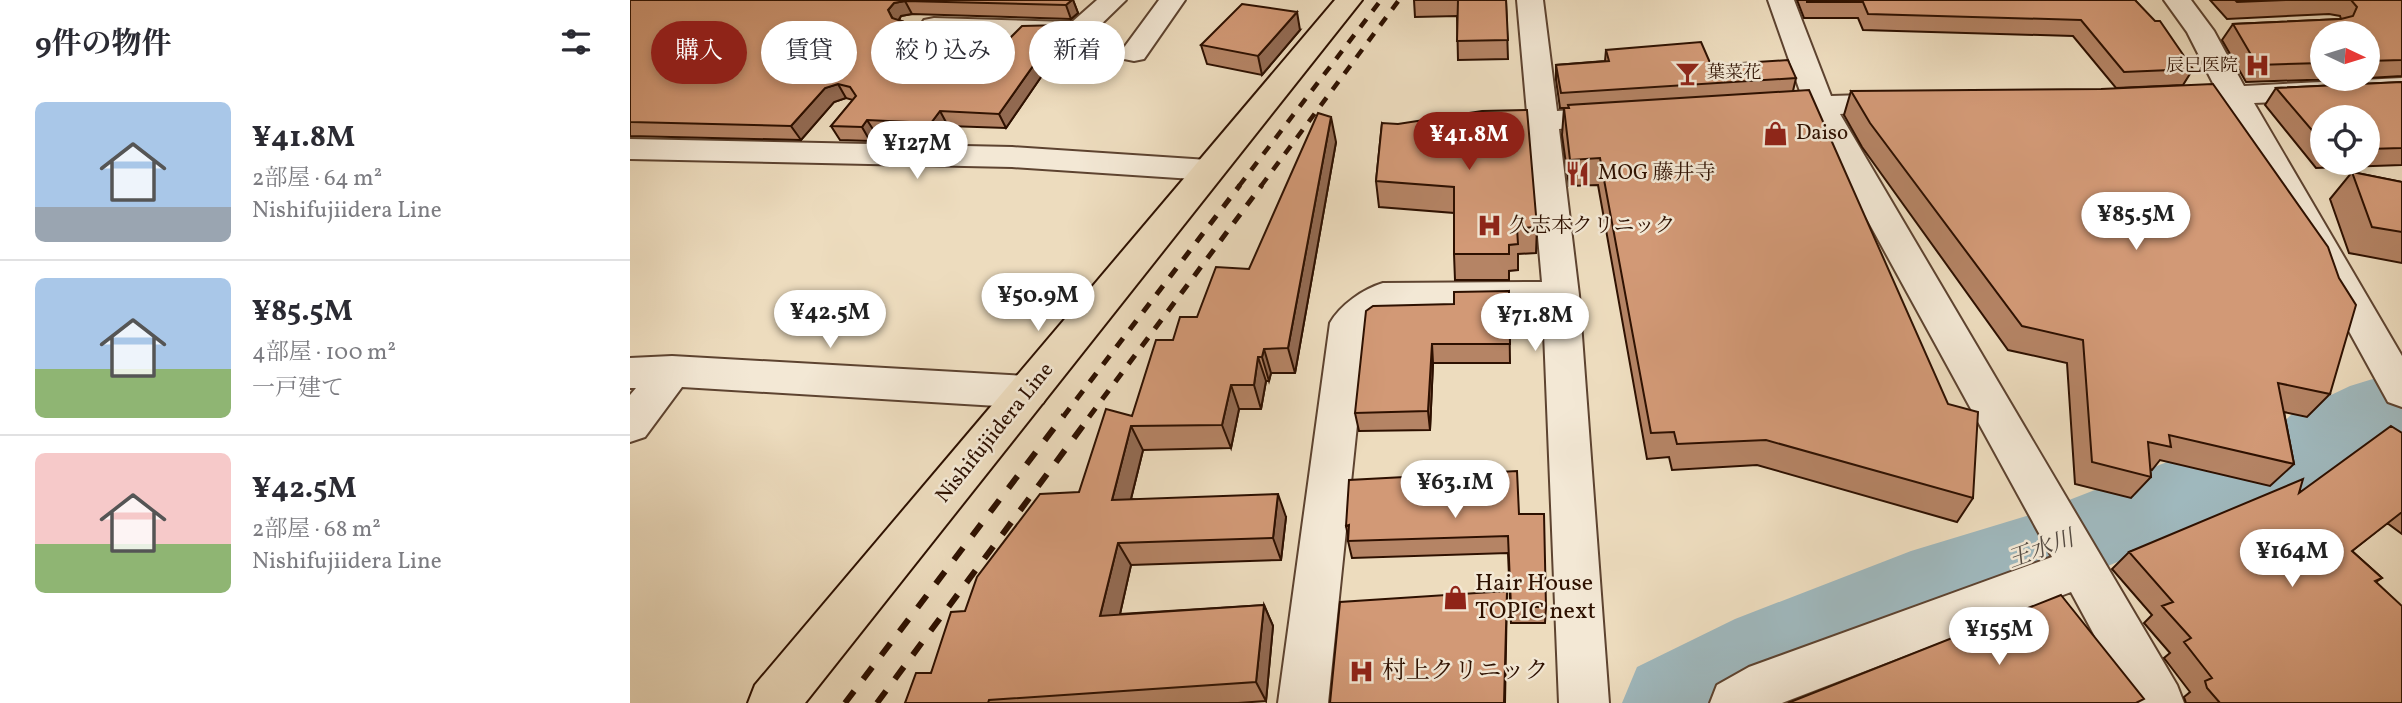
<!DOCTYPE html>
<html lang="ja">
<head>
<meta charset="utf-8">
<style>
  :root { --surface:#fff; --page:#f7f7f7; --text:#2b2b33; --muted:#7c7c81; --line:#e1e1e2; --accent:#8f2418 }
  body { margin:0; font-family:Vollkorn,"Noto Serif JP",serif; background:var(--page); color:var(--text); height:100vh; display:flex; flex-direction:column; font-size:26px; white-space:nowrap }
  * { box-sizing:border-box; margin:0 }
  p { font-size:23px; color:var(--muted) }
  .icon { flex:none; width:38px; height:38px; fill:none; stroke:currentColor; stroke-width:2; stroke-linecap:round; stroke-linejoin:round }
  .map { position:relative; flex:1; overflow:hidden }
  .sheet { display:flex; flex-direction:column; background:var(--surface); width:630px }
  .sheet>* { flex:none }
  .top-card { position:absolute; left:21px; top:21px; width:665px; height:63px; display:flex; gap:14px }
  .needle { width:46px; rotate:94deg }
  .tools { position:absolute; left:1680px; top:21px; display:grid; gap:14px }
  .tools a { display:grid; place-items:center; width:70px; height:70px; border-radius:50%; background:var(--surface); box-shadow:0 4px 10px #0003; font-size:35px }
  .price { position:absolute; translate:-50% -60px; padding:0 16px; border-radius:24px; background:#fff; color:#222; font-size:23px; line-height:46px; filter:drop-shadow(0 2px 4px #0008) }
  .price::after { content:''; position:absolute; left:50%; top:42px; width:21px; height:16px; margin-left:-10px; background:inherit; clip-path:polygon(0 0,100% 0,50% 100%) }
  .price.current { background:var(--accent); color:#fff }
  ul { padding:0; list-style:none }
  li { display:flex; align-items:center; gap:21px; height:175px; padding:0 35px }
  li+li { border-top:2px solid var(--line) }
  li span { display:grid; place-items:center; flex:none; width:196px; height:140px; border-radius:10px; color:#555 }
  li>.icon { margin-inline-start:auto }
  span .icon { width:84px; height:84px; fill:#fffc; stroke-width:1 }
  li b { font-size:30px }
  h2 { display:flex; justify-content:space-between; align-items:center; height:84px; padding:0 35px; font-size:30px }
  .tag { padding:0 24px; border-radius:32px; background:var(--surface); box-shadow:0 4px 10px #0003; font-size:24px; line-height:63px }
  .tag.current { background:var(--accent); color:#fff }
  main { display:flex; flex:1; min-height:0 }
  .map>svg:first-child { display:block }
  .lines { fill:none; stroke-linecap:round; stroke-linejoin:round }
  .river { fill:#9fb8bd; fill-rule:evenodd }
  .minor-casing { stroke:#5d4330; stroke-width:4 }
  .major-casing { stroke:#2d1000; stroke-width:4 }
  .minor { fill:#f3e8d5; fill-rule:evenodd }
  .major { fill:#eddcbe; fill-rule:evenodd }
  .rail-far2 { stroke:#2d1000; stroke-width:4.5; stroke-dasharray:10 10; stroke-linecap:butt }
  .rail-far1 { stroke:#2d1000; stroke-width:5; stroke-dasharray:11 11; stroke-linecap:butt }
  .rail { stroke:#2d1000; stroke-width:6; stroke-dasharray:15 15; stroke-linecap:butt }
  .wall { fill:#b58465; stroke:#2d1000; stroke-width:2; fill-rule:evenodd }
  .shaded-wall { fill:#936b53; stroke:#2d1000; stroke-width:2 }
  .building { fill:#d29976; stroke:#2d1000; stroke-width:2 }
  .labels { text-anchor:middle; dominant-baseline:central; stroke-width:5; stroke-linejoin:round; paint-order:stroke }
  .far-poi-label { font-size:18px; fill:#2d1000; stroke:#f3e8d5; text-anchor:end }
  .poi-label { font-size:21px; fill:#2d1000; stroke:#f3e8d5; text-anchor:start }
  .street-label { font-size:21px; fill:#2d1000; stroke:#f3e8d5 }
  .water-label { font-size:23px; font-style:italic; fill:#554b42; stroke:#f3e8d5 }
  .near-poi-label { font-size:24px; fill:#2d1000; stroke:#f3e8d5; text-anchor:start }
</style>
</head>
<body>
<main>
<section class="sheet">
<h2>9件の物件<svg class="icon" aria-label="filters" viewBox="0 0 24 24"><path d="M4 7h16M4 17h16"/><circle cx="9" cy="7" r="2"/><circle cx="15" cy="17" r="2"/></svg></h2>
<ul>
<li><span style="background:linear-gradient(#a9c7e8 75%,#9aa5b1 0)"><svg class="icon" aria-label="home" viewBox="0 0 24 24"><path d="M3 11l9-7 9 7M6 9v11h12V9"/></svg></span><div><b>¥41.8M</b><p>2部屋 · 64 m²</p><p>Nishifujiidera Line</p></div></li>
<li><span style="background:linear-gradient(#a9c7e8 65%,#8fb573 0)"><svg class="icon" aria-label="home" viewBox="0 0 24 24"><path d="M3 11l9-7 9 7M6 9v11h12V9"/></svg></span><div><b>¥85.5M</b><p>4部屋 · 100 m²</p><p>一戸建て</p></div></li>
<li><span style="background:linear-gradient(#f6c9c9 65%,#8fb573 0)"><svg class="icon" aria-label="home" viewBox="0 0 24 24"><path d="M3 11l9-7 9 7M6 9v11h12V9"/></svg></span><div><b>¥42.5M</b><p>2部屋 · 68 m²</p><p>Nishifujiidera Line</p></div></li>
</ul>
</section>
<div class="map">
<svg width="1772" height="703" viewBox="0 0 1772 703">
  <rect width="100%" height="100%" fill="#eddcbe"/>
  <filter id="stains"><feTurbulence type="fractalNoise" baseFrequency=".00286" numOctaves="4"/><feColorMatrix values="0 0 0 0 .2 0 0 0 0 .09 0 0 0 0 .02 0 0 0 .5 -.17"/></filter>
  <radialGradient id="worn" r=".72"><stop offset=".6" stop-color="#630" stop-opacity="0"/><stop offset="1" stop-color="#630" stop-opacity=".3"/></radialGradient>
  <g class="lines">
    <!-- river -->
    <path class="river" d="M1772,370V435L1721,461L1680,506L1650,516L1576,523L1444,581L1300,631L1175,685L1143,703H992L1007,667L1105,619L1281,551L1403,514L1568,450L1629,446L1663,413L1720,386Z"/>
    <defs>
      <path id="minor" d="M467,0H496L459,36L449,38L304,34L294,32L290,26L294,20L304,18L442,22Z
        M529,0H555L514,59L504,61L494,59L490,53Z
        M887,0H913L927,111L986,107L997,110L1001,116L997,122L929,129L949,295L979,703H929L913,308L761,309L737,329L698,703H648L700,323C710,305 733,289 753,283L912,282Z
        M1138,0H1164L1201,96L1269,94L1280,97L1284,103L1280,109L1210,114L1547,685L1554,703H1501L1441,592L1152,703H1080L1087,685L1119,667L1422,557L1180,115L1122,113L1118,107L1122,101L1172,97Z
        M1534,0H1561L1584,31L1614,86L1772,78V96L1624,103L1772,356V407L1758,402L1594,104L1539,107L1528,104L1524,98L1528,92L1585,87L1557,32Z
        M0,139L382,147L578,160L589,163L594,170L589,177L578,180L382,167L0,159Z
        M42,356L399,376L413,381L419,392L413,403L399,408L52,387L15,437L0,442V395L6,388H0V358Z"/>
      <path id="major" d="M705,0H732L175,703H118L125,685Z"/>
    </defs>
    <!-- minor casing -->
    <use href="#minor" class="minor-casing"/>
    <!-- major casing -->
    <use href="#major" class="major-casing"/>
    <!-- minor -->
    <use href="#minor" class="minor"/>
    <!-- major -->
    <use href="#major" class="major"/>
    <!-- rail-far2 -->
    <path class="rail-far2" d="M609,186L751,0
      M631,186L769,0"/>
    <!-- rail-far1 -->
    <path class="rail-far1" d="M433,417L610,185
      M459,417L632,185"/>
    <!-- rail -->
    <path class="rail" d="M215,703L434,415
      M247,703L461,415"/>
  </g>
  <!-- wall -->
  <path class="wall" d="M0,0H443L448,13L441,19L282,14L271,16L269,20L274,22L355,24L362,38L349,55H352L437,39L376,128L318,126L309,137L246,134L240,141L210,140L201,126L223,100L216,98L204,102L171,140L0,136Z
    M784,0H876L878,59L828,60L827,16L785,17Z
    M1167,0H1505L1563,69L1553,85L1486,88L1443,36L1233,30L1228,18H1174Z
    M1580,0H1772V76L1738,78V33H1692V79H1706L1616,82L1592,40L1603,24L1711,19L1710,16L1699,14L1597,19Z
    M670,30L632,75L577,64L571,45Z
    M976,50L1166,78L1163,91L1343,498L1327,522L1127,465L1042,470L1039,457L1017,459L968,185L939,186L932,135L934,108H938H930L926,80V65L975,61Z
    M1772,82V165L1686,168L1635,105L1646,88ZM1692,117H1738V163H1692Z
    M1221,91L1700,394L1677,417L1654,412L1664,464L1640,486L1530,460L1522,470L1520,469L1521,477L1501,498L1445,484L1437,363L1378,350L1232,147L1214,115Z
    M752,123L907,227L906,253L888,254V270L879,271V280H825L824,254V213L749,207L746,181Z
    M706,142L665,373H641L639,381H636L631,409H609L601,448L513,450L501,499L656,517L651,560L501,565L490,614L634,605L643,626L636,701L608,703H275L301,673L335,611L449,492L502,416L543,340L619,269Z
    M1722,172L1772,182V263L1719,253L1700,199Z
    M879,291L880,363H803L800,430L729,431L725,413L824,304Z
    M1772,433V534L1757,523L1722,551L1752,578L1746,582L1772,703H1556L1554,697L1560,692L1534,658L1540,653L1514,623L1522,615L1482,569L1499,552L1669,493Z
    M889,514L916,607L915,623H881L878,553L722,558L718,541V536L716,526Z"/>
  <!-- shaded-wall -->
  <path class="shaded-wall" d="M442,0H443L448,13L441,19L436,5Z
    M275,1L282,14L271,16L266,24L270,32L258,10L264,3Z
    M667,12L670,30L632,75L628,56Z
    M355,24L362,38L344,60L338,46Z
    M432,25L437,39L376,128L369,114Z
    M208,84L216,98L204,102L171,140L161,126L195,88Z
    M310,111L318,126L309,137L301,123Z
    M701,117L706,142L665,373L658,348Z
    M237,120L246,134L240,141L232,127Z
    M802,344L803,363L800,430L798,411Z
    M634,349L641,373L639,381L632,357Z
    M628,357L636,381L631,409L624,385Z
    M601,385L609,409L601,448L592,425Z
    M501,426L513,450L495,523L482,500Z
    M648,494L656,517L651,560L643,538Z
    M488,543L501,565L485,636L470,616Z
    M877,591L875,703H874Z
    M634,605L643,626L636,701L626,682Z"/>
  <!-- building -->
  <path class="building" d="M0,0H442L436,5L275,1L264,3L258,10L262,18L274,22L355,24L338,46L342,53L352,55L367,51L392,26L432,25L369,114L310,111L301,123L237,120L232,127L201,126L226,96L220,87L208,84L195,88L161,126L0,122Z
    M828,0H876L878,40L827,41Z
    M1177,0H1505L1525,21H1530L1563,69L1494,72L1451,20L1238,14L1233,2H1177Z
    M1605,0H1656L1607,2Z
    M1721,0H1772V60L1738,61V33H1692V63L1627,65L1603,24L1711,19L1723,16L1727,7Z
    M612,4L667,12L628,56L571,45Z
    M1071,42L1081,65L1158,60L1166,78L931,93L926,65L979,61L976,50Z
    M1772,82V148L1738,149V117H1692V142L1646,88Z
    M1583,84L1698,247L1709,278L1726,305L1700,394L1648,383L1664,464L1539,435L1541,447L1518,442L1521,477L1462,462L1453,340L1392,326L1240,123L1221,91L1471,89Z
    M1179,90L1318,404L1348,412L1343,498L1136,440L1047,444L1044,432L1021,433L970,158L940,160L934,108H939L938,105Z
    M897,110L907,227L887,228L888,244L879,245V254H824V187L746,181L752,123L768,124L852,111Z
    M688,113L701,117L658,348L634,349L632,357H628L624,385H601L592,425L501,426L482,500L648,494L643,538L488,543L470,616L634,605L626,682L359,700L358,703H275L286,673H301L321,612L335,611L347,577L410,494L449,492L476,409L502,416L526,340H543L550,317H567L586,267L619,269Z
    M1722,172L1772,182V232L1742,227Z
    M879,291L880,344H802L798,411L725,413L736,311L743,306L824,304V292Z
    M1761,426L1772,433V512L1722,551L1752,578L1745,581L1772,606V703H1590L1577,688L1575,681L1582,678L1554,642L1561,638L1532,606L1543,602L1499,552L1673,479L1669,493Z
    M887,471L889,514H914L916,607H881L878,536L718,541L719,525L716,526L719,480Z
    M877,591L874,703H700L710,602Z
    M1431,595L1514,699L1506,703H1158Z"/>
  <!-- icons -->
  <defs>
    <symbol id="hospital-bare" viewBox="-9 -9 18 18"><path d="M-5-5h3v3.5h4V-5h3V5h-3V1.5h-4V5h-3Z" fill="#8f2418" stroke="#f3e8d5" stroke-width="2.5" paint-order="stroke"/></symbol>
    <symbol id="bar-bare" viewBox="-9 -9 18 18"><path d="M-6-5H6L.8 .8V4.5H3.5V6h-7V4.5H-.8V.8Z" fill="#8f2418" stroke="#f3e8d5" stroke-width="2.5" paint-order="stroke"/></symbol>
    <symbol id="shop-bare" viewBox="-9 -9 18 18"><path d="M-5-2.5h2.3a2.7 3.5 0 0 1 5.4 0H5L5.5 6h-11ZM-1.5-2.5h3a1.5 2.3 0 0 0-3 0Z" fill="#8f2418" stroke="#f3e8d5" stroke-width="2.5" paint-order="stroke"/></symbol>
    <symbol id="restaurant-bare" viewBox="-9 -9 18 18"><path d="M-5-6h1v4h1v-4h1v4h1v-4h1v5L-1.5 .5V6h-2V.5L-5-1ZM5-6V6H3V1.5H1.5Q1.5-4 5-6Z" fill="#8f2418" stroke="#f3e8d5" stroke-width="2.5" paint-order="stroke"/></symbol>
  </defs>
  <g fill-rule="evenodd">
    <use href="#hospital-bare" x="1610" y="48" width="35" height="35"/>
    <use href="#bar-bare" x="1040" y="56" width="35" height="35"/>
    <use href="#shop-bare" x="1128" y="116" width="35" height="35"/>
    <use href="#restaurant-bare" x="930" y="156" width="35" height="35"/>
    <use href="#hospital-bare" x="842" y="208" width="35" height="35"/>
    <use href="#shop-bare" x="808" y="580" width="35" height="35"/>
    <use href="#hospital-bare" x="714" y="654" width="35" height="35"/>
  </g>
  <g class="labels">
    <!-- far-poi labels -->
    <g class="far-poi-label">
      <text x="1608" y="66">辰巳医院</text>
      <text x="1077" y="73" text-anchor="start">葉菜花</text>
    </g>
    <!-- poi labels -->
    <g class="poi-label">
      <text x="1166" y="133">Daiso</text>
      <text x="968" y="173">MOG 藤井寺</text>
      <text x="879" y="226">久志本クリニック</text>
    </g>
    <!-- street labels -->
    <g class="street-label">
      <text transform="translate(365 433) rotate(-51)">Nishifujiidera Line</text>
    </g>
    <!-- water labels -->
    <g class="water-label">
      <text transform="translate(1411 550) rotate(-20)">王水川</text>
    </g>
    <!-- near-poi labels -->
    <g class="near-poi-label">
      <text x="845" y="584">Hair House<tspan x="845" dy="28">TOPIC next</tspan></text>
      <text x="752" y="672">村上クリニック</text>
    </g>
  </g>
  <rect width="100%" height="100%" filter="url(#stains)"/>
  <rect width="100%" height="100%" fill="url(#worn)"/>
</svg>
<div class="tools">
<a><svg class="needle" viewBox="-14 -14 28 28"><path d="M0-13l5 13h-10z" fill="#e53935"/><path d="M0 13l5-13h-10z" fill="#7c7c81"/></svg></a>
<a><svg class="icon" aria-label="locate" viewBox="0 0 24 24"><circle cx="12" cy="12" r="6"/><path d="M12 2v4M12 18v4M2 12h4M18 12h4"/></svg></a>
</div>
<b class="price current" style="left:839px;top:172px">¥41.8M</b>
<b class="price" style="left:287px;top:181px">¥127M</b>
<b class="price" style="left:1506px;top:252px">¥85.5M</b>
<b class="price" style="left:408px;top:333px">¥50.9M</b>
<b class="price" style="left:200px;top:350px">¥42.5M</b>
<b class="price" style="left:905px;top:353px">¥71.8M</b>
<b class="price" style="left:825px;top:520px">¥63.1M</b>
<b class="price" style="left:1662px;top:589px">¥164M</b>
<b class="price" style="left:1369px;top:667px">¥155M</b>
<div class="top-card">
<a class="tag current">購入</a>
<a class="tag">賃貸</a>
<a class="tag">絞り込み</a>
<a class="tag">新着</a>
</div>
</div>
</main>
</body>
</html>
